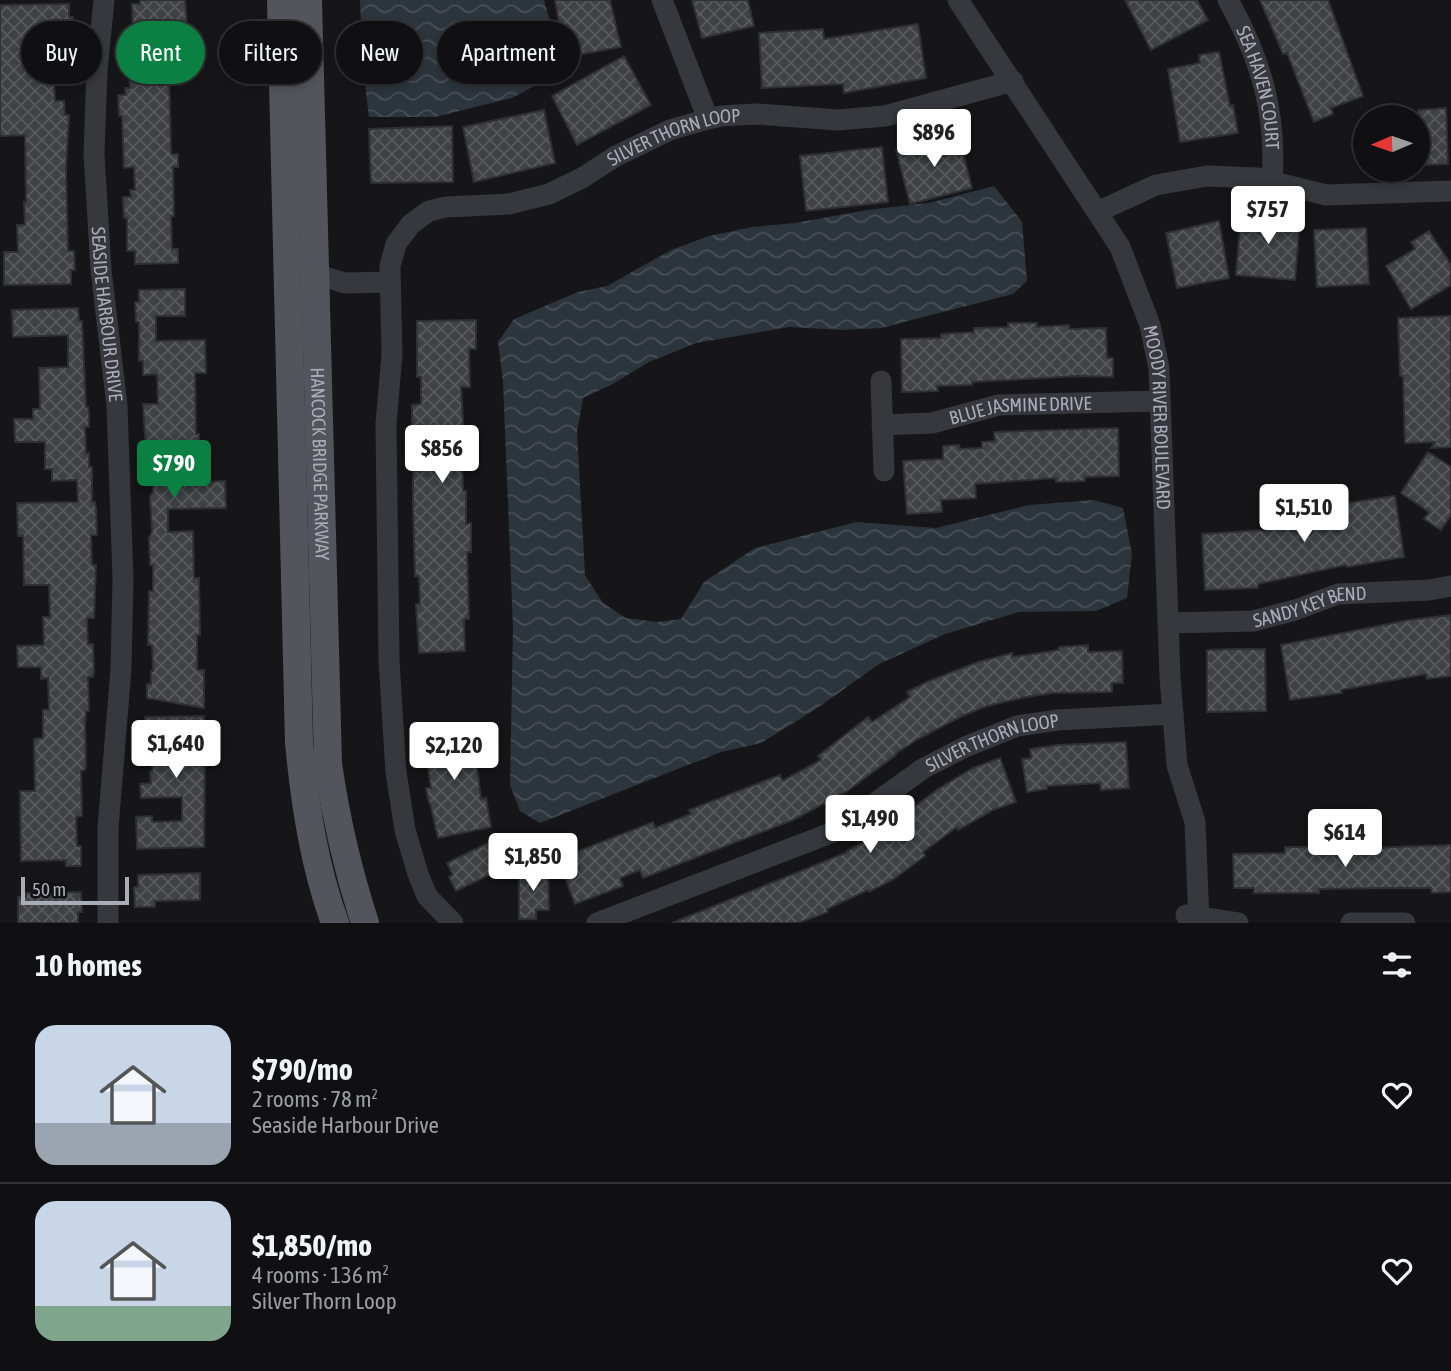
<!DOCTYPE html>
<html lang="en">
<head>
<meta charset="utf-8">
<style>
  :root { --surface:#101012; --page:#1e1e20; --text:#f1f3f6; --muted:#9c9d9f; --line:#303032; --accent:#0b8043 }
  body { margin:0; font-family:"Asap Condensed",sans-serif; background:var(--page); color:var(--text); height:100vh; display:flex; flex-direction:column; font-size:26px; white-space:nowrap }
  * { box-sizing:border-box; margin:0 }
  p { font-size:23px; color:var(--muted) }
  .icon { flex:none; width:38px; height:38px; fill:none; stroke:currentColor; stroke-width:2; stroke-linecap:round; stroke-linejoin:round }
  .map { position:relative; height:923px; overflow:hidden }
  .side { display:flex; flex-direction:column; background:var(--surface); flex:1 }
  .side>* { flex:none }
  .banner { position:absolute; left:21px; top:21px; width:700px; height:63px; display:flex; gap:14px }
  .needle { width:46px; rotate:268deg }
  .tools { position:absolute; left:1353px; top:105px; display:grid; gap:14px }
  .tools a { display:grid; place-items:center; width:77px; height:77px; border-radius:50%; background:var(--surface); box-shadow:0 4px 10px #0003,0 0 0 2px var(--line); font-size:35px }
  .scale { position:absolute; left:21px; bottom:18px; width:108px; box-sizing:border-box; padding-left:7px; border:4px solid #a8adb8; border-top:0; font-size:19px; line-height:24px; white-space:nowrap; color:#a8adb8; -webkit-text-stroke:5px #111113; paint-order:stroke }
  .price { position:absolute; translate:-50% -60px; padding:0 16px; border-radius:7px; background:#fff; color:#222; font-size:23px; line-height:46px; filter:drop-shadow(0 2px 4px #0008) }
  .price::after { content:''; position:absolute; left:50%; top:42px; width:21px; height:16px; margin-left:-10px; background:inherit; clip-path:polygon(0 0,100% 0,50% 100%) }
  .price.selected { background:var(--accent); color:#fff }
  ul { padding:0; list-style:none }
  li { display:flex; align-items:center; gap:21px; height:175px; padding:0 35px }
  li+li { border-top:2px solid var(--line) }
  li span { display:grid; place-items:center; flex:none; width:196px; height:140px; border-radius:21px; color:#555 }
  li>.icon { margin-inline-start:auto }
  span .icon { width:84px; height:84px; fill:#fffc; stroke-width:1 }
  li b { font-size:30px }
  h2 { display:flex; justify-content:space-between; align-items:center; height:84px; padding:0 35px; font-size:30px }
  .pill { padding:0 24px; border-radius:32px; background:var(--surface); box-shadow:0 4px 10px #0003,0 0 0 2px var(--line); font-size:24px; line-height:63px }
  .pill.selected { background:var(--accent); color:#fff }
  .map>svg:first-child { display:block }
  .water { fill:url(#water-waves) }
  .building { fill:url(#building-cross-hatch); stroke:#303034; stroke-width:2 }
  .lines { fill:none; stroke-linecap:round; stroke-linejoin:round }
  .minor { stroke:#37383d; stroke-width:21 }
  .major { stroke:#53555c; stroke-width:28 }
  .labels { text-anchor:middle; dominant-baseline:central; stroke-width:6; stroke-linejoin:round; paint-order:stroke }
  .street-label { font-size:19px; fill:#a8adb8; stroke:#111113 }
</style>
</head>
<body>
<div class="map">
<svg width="1451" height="923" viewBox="0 0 1451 923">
  <defs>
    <pattern id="water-waves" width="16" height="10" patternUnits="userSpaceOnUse" patternTransform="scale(1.75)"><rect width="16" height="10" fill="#2c353c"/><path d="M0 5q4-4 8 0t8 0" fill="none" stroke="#485056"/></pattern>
    <pattern id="building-cross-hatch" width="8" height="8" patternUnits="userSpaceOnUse" patternTransform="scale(1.75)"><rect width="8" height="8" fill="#404145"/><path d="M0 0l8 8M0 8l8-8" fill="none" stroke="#595a5e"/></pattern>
  </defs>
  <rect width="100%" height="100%" fill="#161618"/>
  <!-- water -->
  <path class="water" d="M360,0H544L550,22L559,73L512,98L435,117H369L363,69Z
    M994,186L1022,222L1027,281L1013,294L881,328L843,330L790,327L696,343L649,362L611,385L583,398L577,432L585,575L603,603L626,618L657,622L681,619L704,582L755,548L856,522L936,528L1029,505L1094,500L1123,508L1132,554L1127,598L1096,611L1019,612L945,634L879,664L816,709L761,743L721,752L540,823L520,811L510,785L513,628L503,382L498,342L514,319L578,292L607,286L671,250L709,236L752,227L795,223L867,210L929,203Z"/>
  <!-- building -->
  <path class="building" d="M140,0H185L188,41H202L203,68H169L171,154H178V167H173L174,216H171L172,249H178V263L135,264V251H127V218H124L123,197H131L130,190H135L134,167L124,168L122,116H119L118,95H126L125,88H130L128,43V36H133L132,4H140Z
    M555,0H610L621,47L565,57Z
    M692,0H748L754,26L702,38Z
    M1125,0H1197L1208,20L1151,50Z
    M1260,0H1328L1363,96L1331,108L1333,114L1314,122L1287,53L1283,54Z
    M69,4V17H73L74,30L73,37H69L70,72H59V78H54L55,101H64L65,115H69L66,169L68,251H74L75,270H71V284L4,285V252H18L17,225H25L24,202H26L25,135L0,136V5Z
    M918,24L926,78L844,93L843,84L762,88L759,33L823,29L824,39Z
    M1219,52L1230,106L1233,105L1238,133L1180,142L1168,69L1200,63L1199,55Z
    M624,56L651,105L577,145L552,96Z
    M1446,108L1448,164L1418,165V110Z
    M544,110L555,163L474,182L463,127Z
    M452,126L453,182L371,183L369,129Z
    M958,133L972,188L910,204L896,150Z
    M882,147L888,202L806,211L800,156Z
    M1241,213L1300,217L1295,280L1236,275Z
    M1219,221L1229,278L1177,288L1166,233Z
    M1366,228L1369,284L1317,287L1314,230Z
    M1429,231L1451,265V285L1411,309L1386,266L1415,249L1411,242Z
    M185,289V316H156V341L205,340L206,373H195L196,434H199L200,482L225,481L226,508L168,509V532L193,531L194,578H199L200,635H197V670H204V708L147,698V684H151V671H153L152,645H148L149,591H153V565H150L149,538L152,532L150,496L153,492L152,468H147L143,404H158L157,374L143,375V361H139V322H136L135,302H139V290Z
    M78,308L79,321H82L86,407H88L89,413V427H85L86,454L89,453V467H92V502H95L96,508L97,535H91L92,565H96L94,618H87L88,644H93L94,671L93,677H88L89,711H86L85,724L86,764L85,770L81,771L82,816L76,817L77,846H81V866H66V860L21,861L20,791H35L34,739L43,738V710H49L48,678L41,679V667H18L17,646L44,645L43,617H50L49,585H24L23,536H18L17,503L78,502L77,480L52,481V469H45V442H15L14,419H33V409H40L39,368L68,367V335L13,337L12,310Z
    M1451,316V447L1431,448L1435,442L1405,443L1403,376H1400L1398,318Z
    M476,320V349H469L470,387H461L465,453H462L463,491H466V524L471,523V552H467L469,619H464L465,651L419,653L416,604H420L419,576H415L413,509V471H417V442H412V405L421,404V377H417V321Z
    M1008,323H1037V327L1069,325V329L1106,328L1107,358H1113V377L1078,376L972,382V385L937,386L938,391L902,392L901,339L941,338V334L974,332V328L1008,327Z
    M1118,428L1119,476L1085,477V481L1056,482V478L975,484L976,498L941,500L942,512L907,514L903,461L943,459V446L959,445L960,449L982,448V442L995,441L994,432Z
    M1428,452L1451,467V515L1441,530L1424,519L1429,512L1401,493Z
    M1395,496L1404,557L1347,567L1346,565L1258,584V588L1205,590L1202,534L1265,530L1263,519L1320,507Z
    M1451,615V676L1427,679L1426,674L1341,690L1342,693L1290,700L1281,645L1409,620Z
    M1088,645V652L1122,651L1123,683H1112V692L1053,693L1026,697L987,706L962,716L918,739L895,754L896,755L846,792L793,820L643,878L640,870L620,878L623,886L575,904L558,859L653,822L655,828L691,814L689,810L780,775L782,781L821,760L818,756L868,717L872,722L910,697L907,692L929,681L978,662L1012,653V657L1059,650V647Z
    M1236,649H1265L1266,711L1207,712V650Z
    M204,716V722L211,721L212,748H205L204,847L137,849L136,817L152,816V822L182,821V797L141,798L140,784L151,783L150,772H152V750H149V737H145V717Z
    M472,728L481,799L486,798L491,827L438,838L430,803H429L426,788H431L425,749H420L419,732Z
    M1126,742L1129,788L1101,790L1100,783L1047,786V789L1027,792L1022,759L1031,758L1030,749L1057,745Z
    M1000,758L1016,802L993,810L958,830L957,827L923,852L925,856L894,879L869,892L868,890L827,909L828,912L798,923H672L848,852L847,851L877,835L938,789L973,768Z
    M490,842L503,868L456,891L449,877L453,875L447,863Z
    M1332,843H1365V848L1451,845V892L1432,893L1431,888H1386L1319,889V893H1254V888H1234L1233,854L1285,853V847H1332Z
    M548,869L549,910H536V919H519V870Z
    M200,873V900L155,901V907H135L134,887H138V875Z
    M81,892L82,912H78V923H18V897H26V893Z"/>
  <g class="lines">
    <!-- minor -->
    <g class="minor">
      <path id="s1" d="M104,0L97,71L94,153L101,270L117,406L123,579L121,669L108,828V923"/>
      <path d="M662,0L708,119"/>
      <path id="s2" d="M958,0L1120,247L1150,325L1159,368L1170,677L1177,765L1195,822L1199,923"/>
      <path id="s3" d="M1228,0C1261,59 1277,114 1272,181"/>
      <path d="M1097,212L1156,185L1207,176L1258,178L1326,195L1451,191"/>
      <path d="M315,274L345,283L390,282"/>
      <path d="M881,381L884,471"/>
      <path id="s4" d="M882,425L932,423L999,405L1160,401"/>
      <path id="s5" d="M1168,623L1253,621L1295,610L1338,594L1429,590L1451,586"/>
      <path d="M1186,915L1238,923"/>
      <path id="s6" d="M453,923L427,896L418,874L405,830L396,772L389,661L386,424L392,354L390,266L396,244L411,224L429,211L446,207L509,204L549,194L582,178L616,156L670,130L708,119L721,116L757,114L838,120L885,116L1013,81"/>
      <path id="s7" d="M597,923L836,831L924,768L965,747L1017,726L1058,720L1173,714"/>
      <path d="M1351,923H1405"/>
    </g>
    <!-- major -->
    <g class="major">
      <path d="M281,0L299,743C305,805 314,865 335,923"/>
      <path id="s8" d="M308,0L328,764C336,819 348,871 365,923"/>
    </g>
  </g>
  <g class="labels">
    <!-- street labels -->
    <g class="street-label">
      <text stroke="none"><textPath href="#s3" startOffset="94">SEA HAVEN COURT</textPath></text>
      <text stroke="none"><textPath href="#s6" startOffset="1003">SILVER THORN LOOP</textPath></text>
      <text stroke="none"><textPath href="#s1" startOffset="315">SEASIDE HARBOUR DRIVE</textPath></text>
      <text stroke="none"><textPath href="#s4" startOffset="140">BLUE JASMINE DRIVE</textPath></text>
      <text stroke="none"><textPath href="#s2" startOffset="472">MOODY RIVER BOULEVARD</textPath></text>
      <text stroke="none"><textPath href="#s8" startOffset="464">HANCOCK BRIDGE PARKWAY</textPath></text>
      <text stroke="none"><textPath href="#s5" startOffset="144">SANDY KEY BEND</textPath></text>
      <text stroke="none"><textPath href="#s7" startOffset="438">SILVER THORN LOOP</textPath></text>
    </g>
  </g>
</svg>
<div class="tools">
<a><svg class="needle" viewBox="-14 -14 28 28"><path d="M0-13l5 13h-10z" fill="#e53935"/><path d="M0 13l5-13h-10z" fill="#9c9d9f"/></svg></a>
</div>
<div class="scale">50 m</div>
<b class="price" style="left:934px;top:169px">$896</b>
<b class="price" style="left:1268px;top:246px">$757</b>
<b class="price" style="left:442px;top:485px">$856</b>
<b class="price selected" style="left:174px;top:500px">$790</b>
<b class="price" style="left:1304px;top:544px">$1,510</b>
<b class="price" style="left:176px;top:780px">$1,640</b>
<b class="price" style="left:454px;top:782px">$2,120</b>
<b class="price" style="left:870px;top:855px">$1,490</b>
<b class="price" style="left:1345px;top:869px">$614</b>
<b class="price" style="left:533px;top:893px">$1,850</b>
<div class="banner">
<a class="pill">Buy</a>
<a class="pill selected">Rent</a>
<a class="pill">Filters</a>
<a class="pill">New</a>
<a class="pill">Apartment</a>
</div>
</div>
<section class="side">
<h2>10 homes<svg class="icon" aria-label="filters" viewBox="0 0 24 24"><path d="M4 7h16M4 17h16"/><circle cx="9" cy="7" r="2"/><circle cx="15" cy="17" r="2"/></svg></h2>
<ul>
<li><span style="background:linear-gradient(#c9d6e8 70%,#9aa5b1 0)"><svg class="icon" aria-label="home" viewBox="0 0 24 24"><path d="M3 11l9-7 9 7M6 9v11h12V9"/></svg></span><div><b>$790/mo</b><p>2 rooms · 78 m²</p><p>Seaside Harbour Drive</p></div><svg class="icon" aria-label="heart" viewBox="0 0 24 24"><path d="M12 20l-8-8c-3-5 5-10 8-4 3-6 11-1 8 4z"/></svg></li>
<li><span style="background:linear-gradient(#c9d6e8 75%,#7fa58c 0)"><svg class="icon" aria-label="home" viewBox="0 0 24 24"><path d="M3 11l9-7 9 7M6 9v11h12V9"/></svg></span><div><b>$1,850/mo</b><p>4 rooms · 136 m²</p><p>Silver Thorn Loop</p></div><svg class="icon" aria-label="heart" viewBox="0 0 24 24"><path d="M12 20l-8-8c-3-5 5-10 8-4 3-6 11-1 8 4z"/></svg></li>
</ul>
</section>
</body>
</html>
